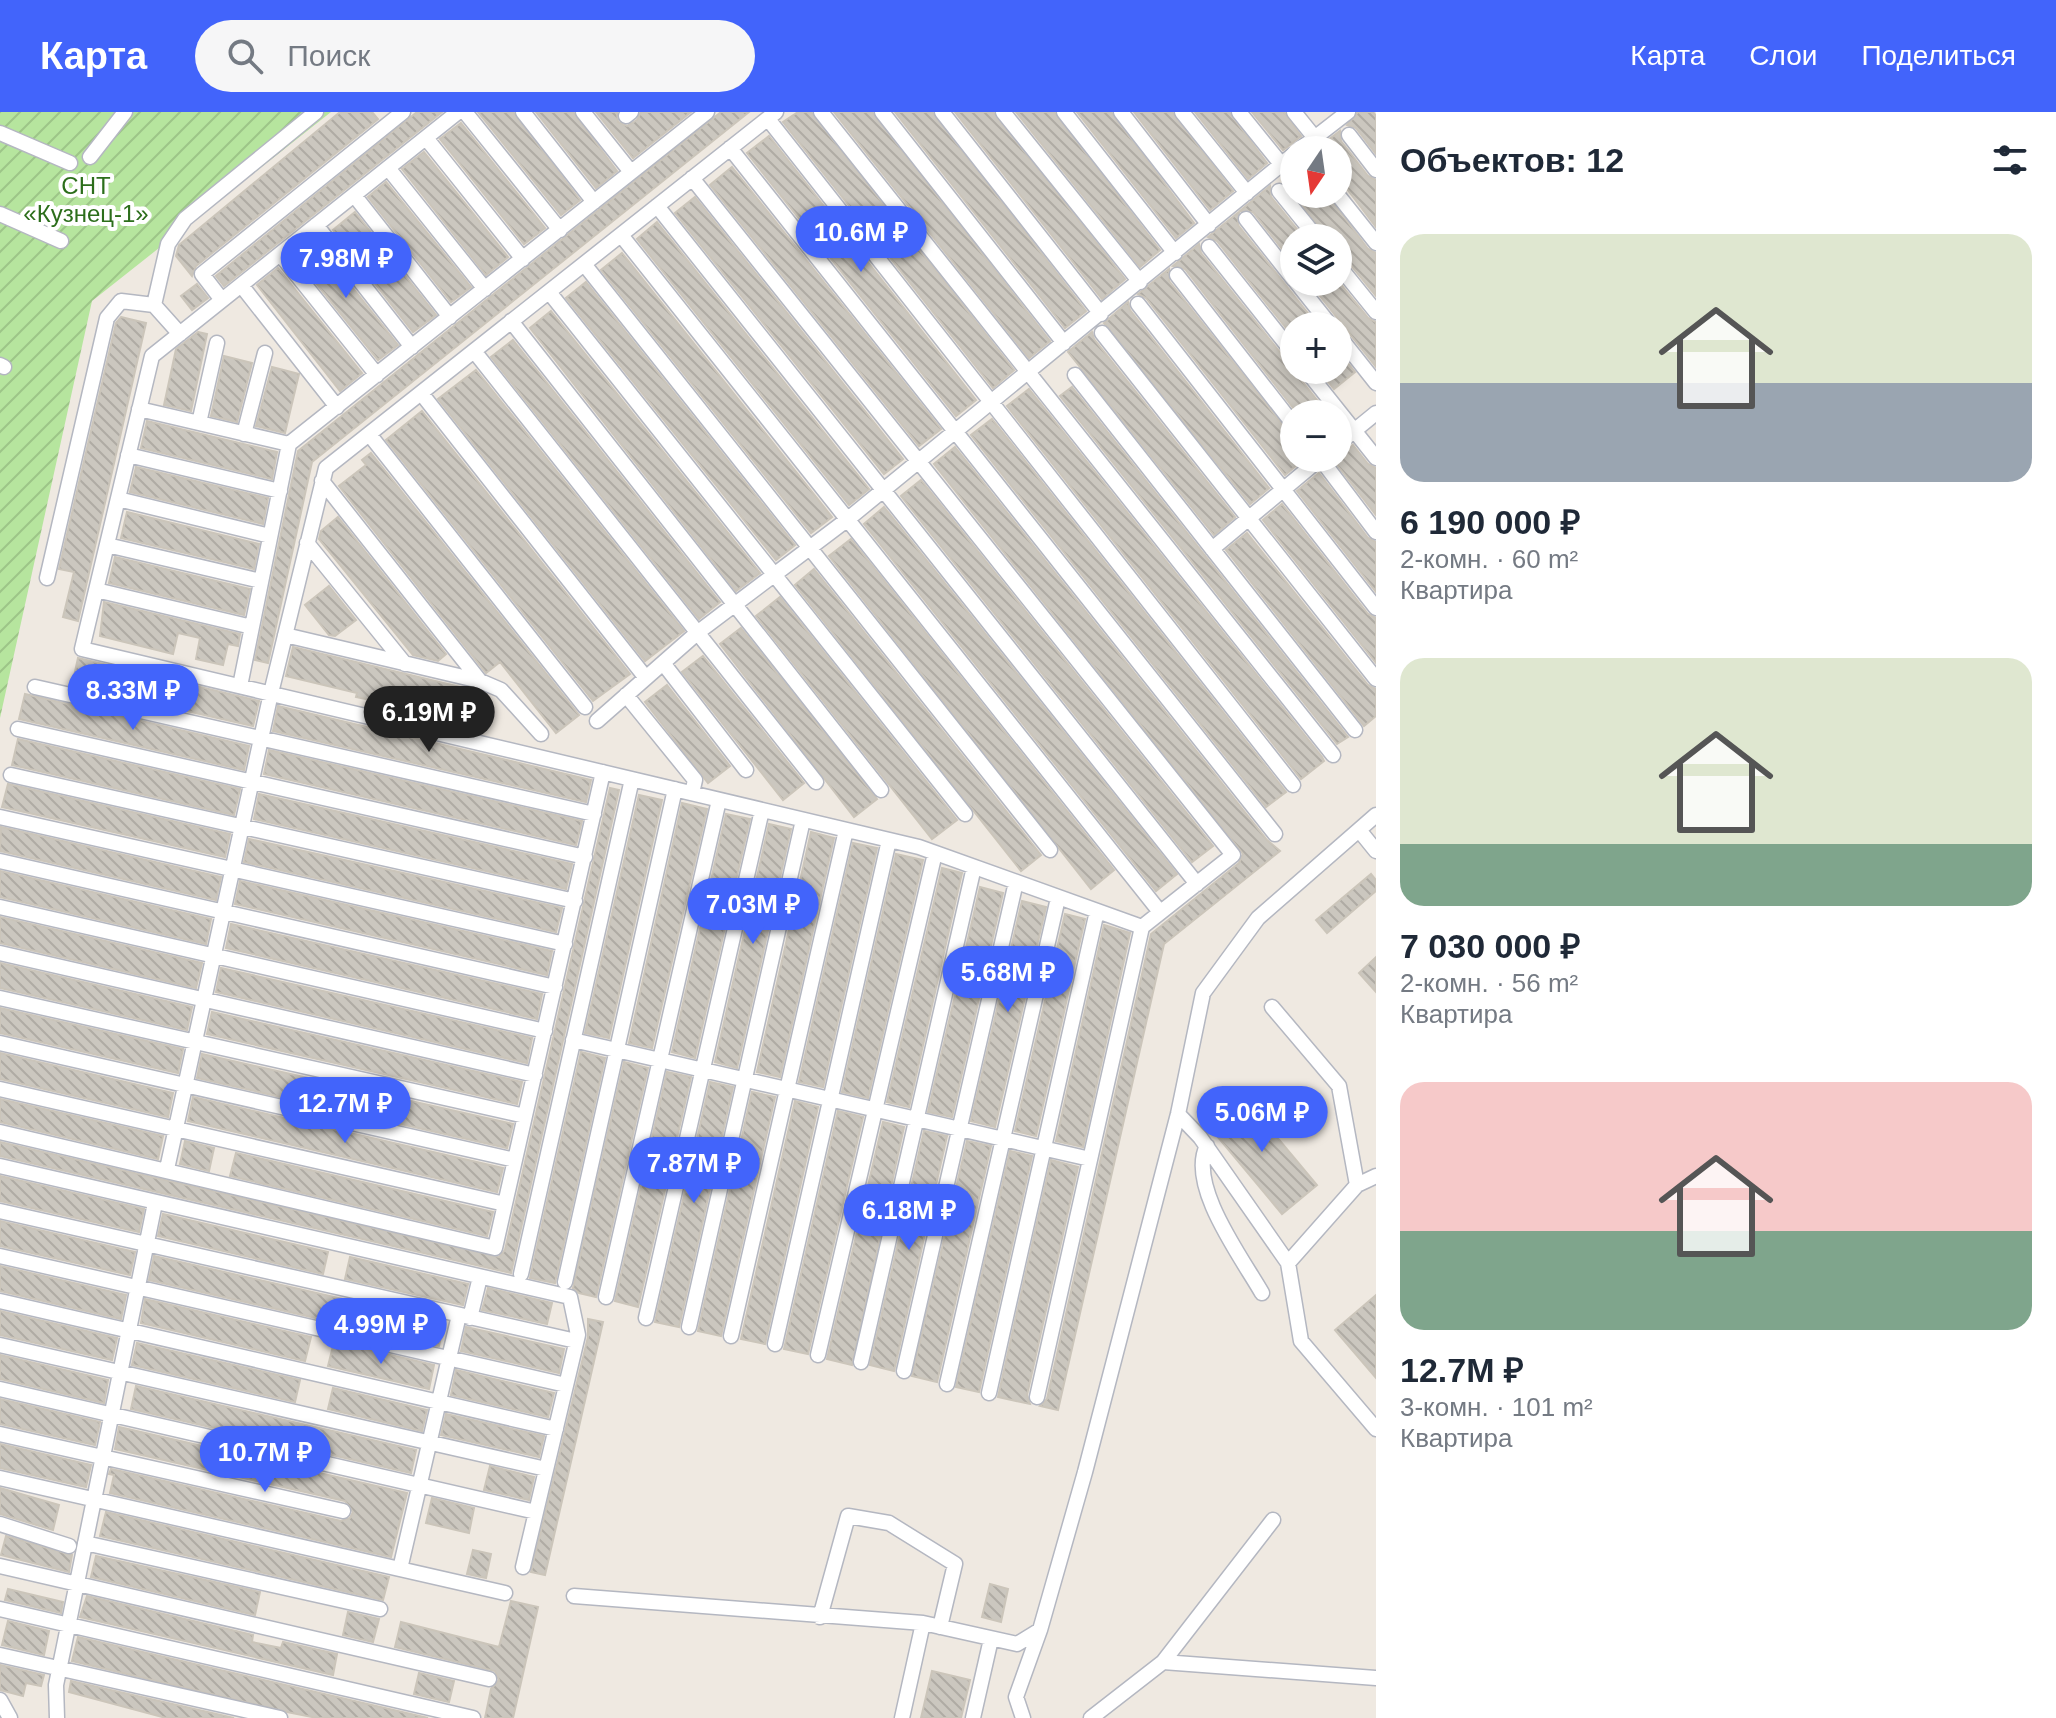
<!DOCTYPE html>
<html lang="ru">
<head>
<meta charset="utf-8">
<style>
  :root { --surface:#fff; --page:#f6f6f7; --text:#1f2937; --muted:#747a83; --accent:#4264fb }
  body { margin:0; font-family:Helvetica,sans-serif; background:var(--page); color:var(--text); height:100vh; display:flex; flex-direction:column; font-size:30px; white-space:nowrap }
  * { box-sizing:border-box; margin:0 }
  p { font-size:26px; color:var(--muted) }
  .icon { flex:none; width:44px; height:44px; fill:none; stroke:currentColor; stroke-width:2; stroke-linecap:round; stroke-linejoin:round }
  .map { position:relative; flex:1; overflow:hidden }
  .sheet { display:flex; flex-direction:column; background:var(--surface); width:680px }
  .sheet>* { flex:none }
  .needle { width:52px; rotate:193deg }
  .tools { position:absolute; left:1280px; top:24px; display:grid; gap:16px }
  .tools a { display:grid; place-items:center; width:72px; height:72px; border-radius:50%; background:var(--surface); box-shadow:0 4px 12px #0003; font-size:40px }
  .price { position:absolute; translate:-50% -68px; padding:0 18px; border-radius:28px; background:var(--accent); color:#fff; font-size:26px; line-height:52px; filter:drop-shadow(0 2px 4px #0008) }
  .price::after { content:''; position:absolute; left:50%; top:48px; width:24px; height:18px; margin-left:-12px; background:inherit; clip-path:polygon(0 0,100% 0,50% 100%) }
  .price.active { background:#222; color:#fff }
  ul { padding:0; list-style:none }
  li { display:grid; align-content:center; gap:16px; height:424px; padding:0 24px }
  li span { display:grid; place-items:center; height:248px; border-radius:24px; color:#555 }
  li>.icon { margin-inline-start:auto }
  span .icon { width:144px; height:144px; fill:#fffc; stroke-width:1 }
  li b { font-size:34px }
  h2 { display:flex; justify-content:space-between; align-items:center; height:96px; padding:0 24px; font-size:34px }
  header { display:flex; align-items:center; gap:48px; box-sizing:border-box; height:112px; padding:0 40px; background:var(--accent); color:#fff }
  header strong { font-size:38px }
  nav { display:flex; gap:44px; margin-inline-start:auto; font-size:28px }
  .search { width:560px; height:72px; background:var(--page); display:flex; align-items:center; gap:20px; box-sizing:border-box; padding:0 28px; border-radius:44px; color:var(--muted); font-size:30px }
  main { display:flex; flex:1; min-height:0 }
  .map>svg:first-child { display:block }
  .garden { fill:url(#garden-furrows) }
  .building { fill:url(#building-back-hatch); stroke:#cbc5ba; stroke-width:2 }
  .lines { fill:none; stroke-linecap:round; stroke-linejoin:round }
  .minor-casing { stroke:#b4b7c1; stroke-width:17 }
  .minor { stroke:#fff; stroke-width:14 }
  .labels { text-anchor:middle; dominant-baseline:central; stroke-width:8; stroke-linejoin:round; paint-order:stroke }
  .park-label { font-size:24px; fill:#2c6e1b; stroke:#fff }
</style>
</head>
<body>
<header>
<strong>Карта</strong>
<div class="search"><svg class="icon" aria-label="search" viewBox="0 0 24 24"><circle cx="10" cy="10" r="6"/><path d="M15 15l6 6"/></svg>Поиск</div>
<nav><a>Карта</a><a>Слои</a><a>Поделиться</a></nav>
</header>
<main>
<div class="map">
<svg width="1376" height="1606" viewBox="0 0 1376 1606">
  <defs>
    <pattern id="garden-furrows" width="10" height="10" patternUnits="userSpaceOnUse" patternTransform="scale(2)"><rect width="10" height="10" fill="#b6e59e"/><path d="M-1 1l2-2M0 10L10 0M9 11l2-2" fill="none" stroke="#9dc588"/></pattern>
    <pattern id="building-back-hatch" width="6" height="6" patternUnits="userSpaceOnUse" patternTransform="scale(2)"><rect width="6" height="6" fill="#cbc7bf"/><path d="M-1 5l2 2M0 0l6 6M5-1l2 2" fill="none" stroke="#afaba4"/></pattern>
  </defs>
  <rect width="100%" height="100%" fill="#efe9e1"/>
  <!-- garden -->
  <path class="garden" d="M0,0H331L92,189L0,606Z"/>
  <!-- building -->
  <path class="building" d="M340,0H372L378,7L196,154L192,164L176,144L179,133Z
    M417,0H442L224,174L216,164Z
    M478,0H513L580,88L561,103Z
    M536,0H573L617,59L596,76Z
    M596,0H617L618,10L627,14L637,8L641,0H691L633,46Z
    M721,0H749L312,350L268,551L255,548L298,339Z
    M798,0H811L1014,258L993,276L783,10Z
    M834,0H872L1050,229L1029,246Z
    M895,0H932L1086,199L1065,216Z
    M955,0H993L1125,167L1102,187Z
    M1016,0H1054L1160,138L1140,155Z
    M1077,0H1111L1194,111L1176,126Z
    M1134,0H1172L1233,79L1210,98Z
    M1195,0H1229L1267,51L1248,67Z
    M1252,0H1284L1301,24L1283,38Z
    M1358,0H1373L1376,4V42L1356,16L1347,13Z
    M461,11L545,116L524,132L440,27Z
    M1340,19L1341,29L1368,64L1376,68V115L1338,65V38H1315Z
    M769,24L976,288L956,304L747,41Z
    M424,40L508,145L486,163L402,57Z
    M732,55L941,317L919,334L710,73Z
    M386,70L471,175L451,190L368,85Z
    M1270,74L1271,85L1304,126H1294V152L1253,100L1240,99Z
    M1294,82H1327L1368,137L1376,141V184L1346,147L1338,143V126H1327Z
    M695,85L903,347L884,362L675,101Z
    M355,100L436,203L413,220L333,118Z
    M1239,100L1238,113L1318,214H1294V226L1217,129L1208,125Z
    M657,110L869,377L849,393L637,127Z
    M314,127L398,233L378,248L294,144Z
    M1199,132L1201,141L1286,248L1294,252L1298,264L1328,302H1298L1185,157L1173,154Z
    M622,141L832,405L811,421L601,158Z
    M278,156L362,261L340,279L257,173Z
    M1169,157V169L1294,327V346H1305L1285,363L1146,186L1138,182Z
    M1338,169L1368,206L1376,210V255L1309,170Z
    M586,170L795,433L776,448L566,186Z
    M197,172L208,186L192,198L181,184Z
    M1128,190L1130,198L1269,376L1250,392L1104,211Z
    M551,199L760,461L736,479L530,216Z
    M121,205L146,211L78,509L63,505L74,460L59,457L116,211Z
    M198,220L207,222L191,299L164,293L176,237Z
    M1092,220L1094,227L1235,405L1214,423L1068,240Z
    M513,228L720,490L699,507L491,245Z
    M1338,239L1355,260L1334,277L1319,258H1338Z
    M224,244L252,251L237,310L211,304Z
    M272,255L299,262L285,321L256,314Z
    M476,258L684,519L645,549L438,287Z
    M1072,275L1348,625L1337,632L1060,284Z
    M1029,277L1322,645L1324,649L1301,667L1007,294Z
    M422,299L630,562L593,589L386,328Z
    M992,307L1286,680L1266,695L971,323Z
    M147,309L277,340L272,367L141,336Z
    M1353,333L1368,352L1376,356V403L1334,349Z
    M955,335L1267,728L1280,739L1164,832L1058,1298L1040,1294L1047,1287L1151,822L1239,751L1243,742L934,352Z
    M371,341L579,603L556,621L500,550L486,561L339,374L366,353L362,348Z
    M136,355L268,386L263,412L130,380Z
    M1319,361L1368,426L1376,430V480L1297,379Z
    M921,368L1213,734L1192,750L901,384Z
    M1282,392L1368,502L1376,506V551L1263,408Z
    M884,395L1177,762L1156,779L864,412Z
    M127,400L259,432L254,457L121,426Z
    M338,405L446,542L438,549L413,543L319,427L321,419Z
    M1247,421L1368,573L1376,577V604L1364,614L1226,438Z
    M851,427L1114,758L1091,777L829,444Z
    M115,445L250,477L244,503L109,471Z
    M814,457L1041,743L1021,759L795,473Z
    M329,474L356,508L335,524L329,523L305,493Z
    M780,485L957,708L932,727L756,504Z
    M104,490L240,522L238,534L228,532L223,553L196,547L200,526L178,521L173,542L100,524Z
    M741,516L877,687L854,705L720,532Z
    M293,535L477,579L482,581L475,609L400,596L402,589L373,583L371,588L356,585L357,581L286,564Z
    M703,544L804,671L783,688L682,560Z
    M78,546L259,589L253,614L72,573Z
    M667,573L730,654L708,671L645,590Z
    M25,582L249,634L244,658L19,607Z
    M278,594L591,668L586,690L273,619Z
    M18,627L240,677L234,703L12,653Z
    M269,638L582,709L576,733L264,662Z
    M8,672L230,722L225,745L2,695Z
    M610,676L619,678L511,1161L0,1044V1030L499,1145L505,1138Z
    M259,682L572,752L566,777L254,707Z
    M639,683L662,688L609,926L585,921Z
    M682,691L707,697L652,936L629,931Z
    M726,702L750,707L695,946L672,940Z
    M769,712L791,717L737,956L715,950Z
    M1,715L221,765L216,788L0,739Z
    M811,720L834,726L780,965L757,960Z
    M249,727L562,796L556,820L244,750Z
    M853,731L877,736L823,975L799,970Z
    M896,742L923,748L868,986L842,980Z
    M942,756L962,761L909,995L887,990Z
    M0,759L211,807L206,832L0,785Z
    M1371,762L1376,768V779L1327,821L1316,808Z
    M240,769L552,839L547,863L235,792Z
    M980,775L1003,781L952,1005L928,1000Z
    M1022,789L1046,795L995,1015L971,1009Z
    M1065,802L1085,807L1036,1024L1015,1019Z
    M0,805L202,851L196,876L0,831Z
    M231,812L542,882L537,907L226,836Z
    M1104,813L1130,821L1083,1035L1056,1029Z
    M1376,845V880L1359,861Z
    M0,851L192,895L187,918L0,876Z
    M221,856L532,926L527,951L216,880Z
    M0,896L183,937L178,961L0,921Z
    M212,900L522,970L517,992L207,922Z
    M581,940L605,946L555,1171L530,1166Z
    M0,941L173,981L168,1005L0,967Z
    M202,942L513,1012L507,1036L197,966Z
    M624,950L648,956L596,1185L579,1181L573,1176Z
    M667,960L691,965L638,1195L615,1189Z
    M710,970L733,975L679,1215L655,1210Z
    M752,980L775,985L721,1224L698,1219Z
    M1241,982L1317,1073L1282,1102L1206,1011Z
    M193,985L503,1056L497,1080L188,1009Z
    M0,987L163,1024L158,1047L0,1010Z
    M795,989L818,995L765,1232L741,1227Z
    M838,999L863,1005L808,1242L784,1237Z
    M883,1010L904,1015L852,1253L827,1247Z
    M924,1019L947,1024L894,1259L870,1253Z
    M185,1029L214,1036L209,1059L180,1052Z
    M967,1029L991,1034L937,1270L912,1264Z
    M1010,1039L1032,1044L979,1280L956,1275Z
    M236,1041L493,1100L487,1124L230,1064Z
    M1051,1048L1078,1055L1027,1283L1030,1292L998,1285Z
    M0,1064L144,1097L139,1120L0,1089Z
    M163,1102L328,1140L323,1162L158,1124Z
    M0,1109L135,1140L130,1163L0,1134Z
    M154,1144L444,1210L439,1234L149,1168Z
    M350,1145L468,1172L463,1193L345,1167Z
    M0,1154L126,1183L121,1207L0,1179Z
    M488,1176L552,1191L547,1212L482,1198Z
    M1376,1183V1266L1335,1218Z
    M145,1187L311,1225L305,1249L141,1211Z
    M0,1199L117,1226L112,1248L0,1223Z
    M588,1207L603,1210L545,1463L531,1460L588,1225Z
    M466,1215L564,1237L559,1261L461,1239Z
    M334,1230L434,1253L429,1277L328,1254Z
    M137,1231L300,1268L295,1290L132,1253Z
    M0,1243L108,1268L104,1291L0,1267Z
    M456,1258L554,1281L548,1305L451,1283Z
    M136,1274L416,1338L411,1361L131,1297Z
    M333,1276L427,1298L422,1319L328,1297Z
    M0,1287L100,1310L95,1333L0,1312Z
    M446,1302L544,1324L539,1345L441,1323Z
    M119,1315L407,1381L391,1445L110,1381L114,1363L109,1362L111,1357L341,1409L350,1406L353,1400L345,1389L115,1337Z
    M0,1332L91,1353L86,1375L0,1356Z
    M490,1354L534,1365L529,1388L484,1378Z
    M0,1376L59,1393L53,1418L0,1402Z
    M432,1386L474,1396L469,1421L426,1411Z
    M106,1400L389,1465L383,1488L100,1424Z
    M6,1424L72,1443L69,1460L1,1443Z
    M473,1438L491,1442L486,1466L467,1462Z
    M96,1444L260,1480L255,1503L91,1465Z
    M990,1472L1008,1477L1001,1510L982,1505Z
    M8,1477L63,1490L61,1501L5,1488Z
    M87,1484L253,1523L252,1530L281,1536L283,1530L337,1542L333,1563L80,1505Z
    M511,1489L538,1495L513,1606H485L491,1577L499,1568L495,1559L395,1535L401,1510L499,1535Z
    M348,1500L379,1507L373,1530L343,1523Z
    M8,1509L49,1519L44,1543L2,1533Z
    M78,1525L428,1606H317L287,1600L72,1549Z
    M0,1553L44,1563L41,1574L26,1571L23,1584L0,1578Z
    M932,1559L970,1568L961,1606H921Z
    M419,1561L454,1569L449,1590L414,1582Z
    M71,1569L234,1606H166L69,1580Z"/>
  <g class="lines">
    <defs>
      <path id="minor" d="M458,0L152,244L82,537L919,735L1142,815L1037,1285
        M465,0L560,118
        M523,0L594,90
        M583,0L631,60
        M821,0L1333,643
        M882,0L1064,231
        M942,0L1101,202
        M1003,0L1140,170
        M1064,0L1175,141
        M1121,0L1209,113
        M1182,0L1247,81
        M1239,0L1281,52
        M1294,0L1315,26
        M626,4L631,0
        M768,7L1293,673
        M0,21L70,51
        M1349,23L1376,58
        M426,26L523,147
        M730,36L1275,722
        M1299,38L1348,0
        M90,45L125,0
        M388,56L485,177
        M692,66L1233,743L1142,815
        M1279,79L1317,126
        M1337,82L1376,131
        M354,83L450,205
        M657,94L1197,772
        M0,102L61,129
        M1246,107L1294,168
        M316,113L412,235
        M621,123L1160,800
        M1209,135L1294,242
        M280,142L377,263
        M584,152L1050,738
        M1338,153L1376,200
        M1177,163L1294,313
        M1296,170L1331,214
        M241,173L337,295
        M549,180L965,702
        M222,188L202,162L403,0
        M1138,192L1376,496
        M154,193L168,132L185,107L316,0
        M511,209L881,678
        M1102,221L1376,567
        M1338,223L1376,271
        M474,239L816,670
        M0,253L4,255
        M1306,258L1376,346
        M1075,263L1355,618
        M421,281L646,566
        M139,297L289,332
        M199,311L217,231
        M244,322L265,241
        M369,322L585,595
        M1338,332L1376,301
        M128,343L280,379
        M1320,346L1376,420
        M118,387L270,424
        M307,431L405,552
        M107,433L261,469
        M1212,437L1321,346
        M47,466L107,206L121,189L154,193L180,222
        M96,478L252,515
        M285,523L480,569L322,369
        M663,551L746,658
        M480,569L501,578L541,622
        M240,574L289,332L707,0
        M35,575L594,702
        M626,583L695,668L692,681
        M597,609L697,521L848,407L1294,42
        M18,617L585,745
        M11,663L575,789
        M0,705L565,832
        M1359,718L1376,739
        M0,749L555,875
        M0,795L545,919
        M0,841L535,963
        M0,886L525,1004
        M1272,895L1339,974L1357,1073L1288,1151
        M573,928L1090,1047
        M0,931L515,1048
        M0,977L505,1092
        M1178,1002L1200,1025L1288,1151L1301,1229L1376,1317
        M0,1020L495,1136L603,660
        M1207,1034C1187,1073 1242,1146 1262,1181
        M0,1054L570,1185L578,1223L523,1455
        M167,1057L271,581L326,356L776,0
        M1357,1073L1376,1064
        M0,1099L576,1229
        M0,1144L566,1273
        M521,1162L632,667
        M565,1170L675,677
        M606,1185L719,688
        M0,1189L556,1317
        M470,1206L480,1165
        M646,1206L762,698
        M689,1215L803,708
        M731,1224L846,718
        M775,1232L889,728
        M0,1233L546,1357
        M818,1243L935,741
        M861,1250L974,755
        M904,1259L1016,770
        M947,1272L1058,786
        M0,1277L536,1400
        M989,1281L1097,799
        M0,1322L343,1399
        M0,1366L505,1481
        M0,1412L69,1434
        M85,1431L380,1497
        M0,1454L489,1567
        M400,1457L459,1203
        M574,1484L923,1511L1017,1532L1040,1518
        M0,1497L473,1606
        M820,1505L848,1404L889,1411L955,1452L940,1515
        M0,1543L280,1606
        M1163,1550L1376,1566
        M0,1588L10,1606
        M57,1606L56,1573L155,1091
        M902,1606L923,1511
        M973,1606L991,1527
        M1023,1606L1016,1585L1040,1518L1085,1360L1178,1002L1203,881L1258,806L1376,703
        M1091,1606L1163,1550L1273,1408"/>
    </defs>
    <!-- minor casing -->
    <use href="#minor" class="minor-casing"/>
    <!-- minor -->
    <use href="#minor" class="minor"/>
  </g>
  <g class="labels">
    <!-- park labels -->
    <g class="park-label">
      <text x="86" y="73">СНТ<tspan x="86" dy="28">«Кузнец-1»</tspan></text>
    </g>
  </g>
</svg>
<div class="tools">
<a><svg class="needle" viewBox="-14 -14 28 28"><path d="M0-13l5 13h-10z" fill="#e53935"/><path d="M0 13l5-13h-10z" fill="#747a83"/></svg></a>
<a><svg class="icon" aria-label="layers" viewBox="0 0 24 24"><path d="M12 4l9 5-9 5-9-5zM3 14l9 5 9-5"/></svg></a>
<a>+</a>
<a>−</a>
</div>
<b class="price" style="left:861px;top:162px">10.6M ₽</b>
<b class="price" style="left:346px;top:188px">7.98M ₽</b>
<b class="price" style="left:133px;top:620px">8.33M ₽</b>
<b class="price active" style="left:429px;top:642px">6.19M ₽</b>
<b class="price" style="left:753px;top:834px">7.03M ₽</b>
<b class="price" style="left:1008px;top:902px">5.68M ₽</b>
<b class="price" style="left:345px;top:1033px">12.7M ₽</b>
<b class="price" style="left:1262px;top:1042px">5.06M ₽</b>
<b class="price" style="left:694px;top:1093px">7.87M ₽</b>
<b class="price" style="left:909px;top:1140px">6.18M ₽</b>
<b class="price" style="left:381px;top:1254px">4.99M ₽</b>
<b class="price" style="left:265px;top:1382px">10.7M ₽</b>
</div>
<section class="sheet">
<h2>Объектов: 12<svg class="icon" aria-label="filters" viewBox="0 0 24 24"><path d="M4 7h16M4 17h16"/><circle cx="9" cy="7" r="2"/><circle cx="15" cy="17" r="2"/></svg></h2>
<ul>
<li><span style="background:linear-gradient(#dfe7d0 60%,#9aa5b1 0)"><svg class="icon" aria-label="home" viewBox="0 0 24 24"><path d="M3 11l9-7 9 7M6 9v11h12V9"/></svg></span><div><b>6 190 000 ₽</b><p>2-комн. · 60 m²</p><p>Квартира</p></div></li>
<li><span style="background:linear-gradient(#dfe7d0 75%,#7fa58c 0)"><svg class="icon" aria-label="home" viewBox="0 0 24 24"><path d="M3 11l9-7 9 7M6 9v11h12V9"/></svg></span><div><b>7 030 000 ₽</b><p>2-комн. · 56 m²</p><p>Квартира</p></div></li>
<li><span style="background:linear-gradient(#f6c9c9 60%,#7fa58c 0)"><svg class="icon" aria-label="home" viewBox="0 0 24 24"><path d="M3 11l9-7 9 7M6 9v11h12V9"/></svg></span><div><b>12.7M ₽</b><p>3-комн. · 101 m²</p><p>Квартира</p></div></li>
</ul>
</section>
</main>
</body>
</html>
